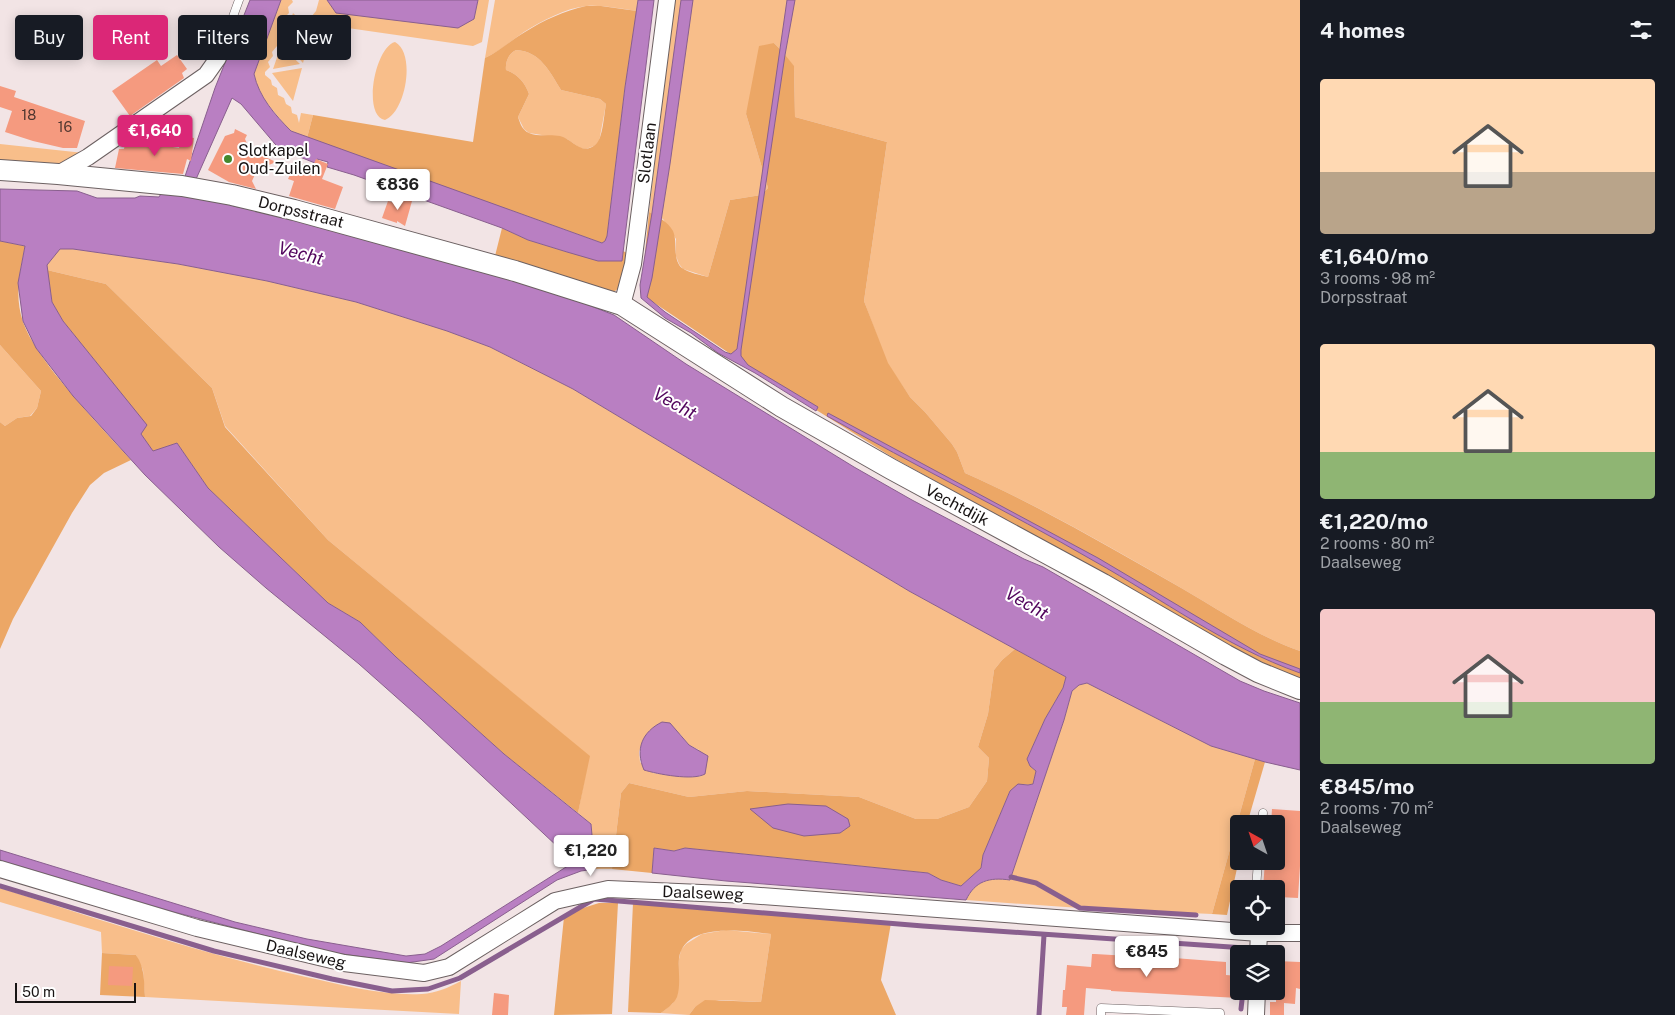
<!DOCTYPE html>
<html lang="en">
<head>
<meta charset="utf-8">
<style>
  :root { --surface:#171b24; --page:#242831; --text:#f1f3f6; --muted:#9ea1a6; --accent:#db2777 }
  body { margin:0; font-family:"Public Sans",sans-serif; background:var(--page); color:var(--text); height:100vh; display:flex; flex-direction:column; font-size:19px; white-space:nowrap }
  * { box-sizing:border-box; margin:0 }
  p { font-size:16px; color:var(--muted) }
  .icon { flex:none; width:28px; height:28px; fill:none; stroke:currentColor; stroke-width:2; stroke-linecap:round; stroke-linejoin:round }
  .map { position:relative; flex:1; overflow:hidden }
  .panel { display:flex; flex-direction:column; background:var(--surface); width:375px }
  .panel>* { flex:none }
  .hud { position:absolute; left:15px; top:15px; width:475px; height:45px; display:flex; gap:10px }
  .needle { width:32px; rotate:320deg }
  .buttons { position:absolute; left:1230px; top:815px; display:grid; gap:10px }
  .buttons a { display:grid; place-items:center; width:55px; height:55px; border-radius:5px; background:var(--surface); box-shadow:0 2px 12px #0003; font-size:25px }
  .scale { position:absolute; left:15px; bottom:12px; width:121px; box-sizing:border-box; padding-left:5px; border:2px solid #181414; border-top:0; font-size:14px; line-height:18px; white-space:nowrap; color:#181414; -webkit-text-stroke:4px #fff; paint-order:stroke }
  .price { position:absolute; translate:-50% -42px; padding:0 11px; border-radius:5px; background:#fff; color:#222; font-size:16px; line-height:32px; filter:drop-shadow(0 1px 2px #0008) }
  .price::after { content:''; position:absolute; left:50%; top:30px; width:15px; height:11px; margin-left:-8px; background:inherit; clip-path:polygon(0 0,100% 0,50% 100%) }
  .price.selected { background:var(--accent); color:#fff }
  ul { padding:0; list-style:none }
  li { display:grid; align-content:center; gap:10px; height:265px; padding:0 20px }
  li span { display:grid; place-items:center; height:155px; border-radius:5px; color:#555 }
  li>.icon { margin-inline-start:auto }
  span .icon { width:90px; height:90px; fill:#fffc; stroke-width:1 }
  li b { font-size:21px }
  h2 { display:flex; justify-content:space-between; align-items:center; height:60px; padding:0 20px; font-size:21px }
  .pill { padding:0 18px; border-radius:5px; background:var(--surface); box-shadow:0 2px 12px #0003; font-size:18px; line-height:45px }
  .pill.selected { background:var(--accent); color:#fff }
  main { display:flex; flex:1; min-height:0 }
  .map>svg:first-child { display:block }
  .green { fill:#f8be8a; fill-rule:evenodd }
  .forest { fill:#eca766; fill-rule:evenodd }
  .water { fill:#b97fc2; stroke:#895f8e }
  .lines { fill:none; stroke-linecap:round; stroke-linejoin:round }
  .stream { stroke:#895f8e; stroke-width:5 }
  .building { fill:#f59a7f }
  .service-casing { stroke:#6c6162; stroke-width:9 }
  .minor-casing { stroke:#6c6162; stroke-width:18 }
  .tertiary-casing { stroke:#6c6162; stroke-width:22 }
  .service { stroke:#fff; stroke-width:8 }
  .minor { stroke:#fff; stroke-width:16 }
  .tertiary { stroke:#fff; stroke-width:20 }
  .poi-dot { fill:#44882d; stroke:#fff; stroke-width:2 }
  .labels { text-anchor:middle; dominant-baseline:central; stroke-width:4; stroke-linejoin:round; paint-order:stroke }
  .number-label { font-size:14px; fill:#4f362f }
  .poi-label { font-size:16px; fill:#181414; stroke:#fff; text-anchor:start }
  .street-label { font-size:16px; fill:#181414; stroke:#fff }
  .water-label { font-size:18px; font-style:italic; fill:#51045c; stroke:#fff }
</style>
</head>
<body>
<main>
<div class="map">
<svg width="1300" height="1015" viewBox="0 0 1300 1015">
  <rect width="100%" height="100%" fill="#f2e4e5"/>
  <!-- green -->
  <path class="green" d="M281,0H292L293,2L288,7L289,13L284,18L285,25L280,28L281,35L277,39V46L272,52L273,56L268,62L270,67L265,72V75L271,80L272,85L277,88L278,95L284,98L286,104L291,107L292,113L297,115L299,123L301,113L313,115L307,138L291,131L284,124L266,102L257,86L254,74Z
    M319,0H327L336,13L474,19L478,0H489L482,42L473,46L313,23L311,17L316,11Z
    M495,0H638L637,11C621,9 604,5 587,6C565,8 542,21 524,32C511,41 500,51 485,58Z
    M674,0H1300V651C1259,637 1221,611 1183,589C1112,548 1040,506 965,473L957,452L952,444L925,412L910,397L887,363L864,301L887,142L795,117L794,67L783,52L774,43L746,114L768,188L761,195L730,200L708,277L683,269L679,264L676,256V239L663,219L649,212Z
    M293,13L312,31L284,38Z
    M311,34L303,63L283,42Z
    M395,42C416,53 406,112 385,120C362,116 375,47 395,42Z
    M281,46L300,64L273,69Z
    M516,50C540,51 550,72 561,90L600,99L606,104L599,142L594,146L586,149L580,148L567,139L529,133L524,129L518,117L529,94C525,82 517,74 506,70C505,62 509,53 516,50Z
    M302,68L293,101L272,73Z
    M0,144L84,153L66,163L47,168L0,163Z
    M59,249H73L178,264L267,281L356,302L447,331L490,347L573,389L909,591L1015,649L1002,660L994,670L988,714L978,747L989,758L987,781L969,807L937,819H916L859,797L747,791L689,797L629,783L621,793L612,869H595L591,824L578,813L589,756L328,540L225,426L212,388L106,284L47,270V265ZM680,734L689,745L699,750L702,776L691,777L653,773L640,762L639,752L642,743Z
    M0,345L41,391L37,408L30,416L17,418L5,426L0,422Z
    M1087,683L1211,746L1255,759L1212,914L1080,908L966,900C975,881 989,877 1010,880L1064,720L1072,691L1079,685Z
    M0,888C101,920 202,954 306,977C343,985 383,996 422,994C436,993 448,988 461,981L459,1014L145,997L143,970L136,955L102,953L101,932L0,902Z
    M726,930L771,934L761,1002L719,1000L695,1007L689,1015L661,1013L673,1003L678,988L679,959L681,950L686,944L702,934Z"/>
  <!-- forest -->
  <path class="forest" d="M586,6H601L637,11L625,87L607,237L605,241L602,243L307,138L313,115L473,142L485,58C500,51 511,40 525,32C544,20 564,11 586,6ZM516,50C540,51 550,72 561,90L600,99L606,104C604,114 603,140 595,145C581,156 573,139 560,136C550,134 538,137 529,133C522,130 520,123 518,117L529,94C525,82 517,74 506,70C505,62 509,53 516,50Z
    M774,43L783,52L794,66L795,117L887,142L864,301L888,363L910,397L925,412L952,444L957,452L965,473C1040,506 1111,548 1183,589C1221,611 1259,637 1300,651V680L1255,664L1060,550L892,457L784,390L641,294L649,212C659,217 667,221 673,231C678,242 672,260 682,268C689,273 701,275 708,277L730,200L761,195L768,188L746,114L759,46Z
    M502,228L528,240L567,252L623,258V251L629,254L620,287L615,291L608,292L495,256Z
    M0,241L25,246C20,271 14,296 23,322C30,341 43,358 55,374C79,404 105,432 131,460L104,473L90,485L72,513L13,619L0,649V422L5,426L17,418L31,416L37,408L41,391L0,345Z
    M47,270L106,284L212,388L225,427L328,540L590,756L578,813L504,754L396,657L360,622L328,603L208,488L177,443L153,452L141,434L132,407L63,321L52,302Z
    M1015,649L1066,677L1063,688L1045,719L1027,759L1030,766L1036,771L1033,784L1028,785L1023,784L1010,791L983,855L981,868L961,886L941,880L928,873L685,848L674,851L654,848L652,873L612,869L621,793L629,783L689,797L747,791L859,797L916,819H937L969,807L987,781L989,758L978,747L988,714L994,670L1002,660Z
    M1255,759L1265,762L1247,824H1239V859L1227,915L1212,914Z
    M599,903H618L612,1014L554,1015L564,917L580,909Z
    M633,903L891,923L881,980L896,1015H689L695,1007L705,1000L761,1002L771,934C746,931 685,921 679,958C678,970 681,985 677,997C674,1004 666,1009 661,1013L628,1012Z
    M102,953L136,955C145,967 144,983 145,997L100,995Z"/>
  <!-- water -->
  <path class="water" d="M250,0H281L254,74C259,97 275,115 291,131L602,243L605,241L607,236L625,87L638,0H654L622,261H598L567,252L528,240L502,228L354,175L327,167L328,162L317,159L315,163L280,149L275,144L241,104L232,98L189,195L230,202L233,206L279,215L469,267L568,297L614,315L686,364L854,467L912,500L1024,559L1043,567L1240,681L1264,691L1300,703V770L1265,762L1211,746L1087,683L1079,685L1072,691L1064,720L1010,880C989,877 975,881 966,900L726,881L652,873L654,848L674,851L685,848L928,873L941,880L961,886L981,868L983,855L1010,791L1018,784L1028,785L1033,784L1036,771L1030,766L1027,759L1045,719L1063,688L1066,677L909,591L573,389L490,347L447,331L356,302L267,281L178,264L73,249H60L47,265L52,302L63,321L147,425L141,434L153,451L177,443L208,488L328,603L360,622L396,657L504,754L591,824L595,869L581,871L557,880L434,959L406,963L328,952L174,912L0,860V850L235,922L307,939L406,956L425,954L441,946L574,862L421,719L359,664L266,588L219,547L145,475L73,396L36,348L23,321L18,283L25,246L0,241V189L77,191L97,198H135L140,196L159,197L162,192L179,194L215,88Z
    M327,0H478L474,19L458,28L336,13Z
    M681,0H693L670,164L652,278L647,297L665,312L725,352L731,354L737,349L787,0H795L785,55L741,350V356L748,365L818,407L816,411L755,373L718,353L691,333L665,318L641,298L640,285L652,213Z
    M828,413L1098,558L1260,654L1300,669V673C1226,647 1162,599 1094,561C1006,510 915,466 827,416Z
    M662,722L670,723L689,745L708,756L705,774C693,781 657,774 644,770C635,749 642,732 662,722Z
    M788,804L826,806L848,819L850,826L840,833L804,836L773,828L750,809Z"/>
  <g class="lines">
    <!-- stream -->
    <path class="stream" d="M1011,877L1036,883L1080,908L1196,915
      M0,886L214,951L332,979L392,991L428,989L460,978L594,899L923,926L1245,948V954
      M1241,1009L1243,991
      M1039,1015L1044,935"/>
  </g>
  <!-- building -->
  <path class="building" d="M177,55L187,69L182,73L184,78L130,116L112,91L157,60L161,66Z
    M0,86L16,91L14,97L85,121L77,148H63L33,141L5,132L12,111L0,107Z
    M235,129L247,135L245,139L250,150L276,162L257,170L252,181L256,189L229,182L208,170L225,136L234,133Z
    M181,136L194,138L191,161L187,159L183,174L115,168L119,149H124L125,143L129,140L179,148Z
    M316,159L328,164L322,179L343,187L335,209L289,196L294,181L288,179L296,162L312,168Z
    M398,196L412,201L405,226L397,221V223L382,218L388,201L395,203Z
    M1272,809L1300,811V866L1298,898L1278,897V891H1276V889H1263L1265,861H1276V824H1271Z
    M1146,953L1175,954L1174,958L1226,962V975L1239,976L1238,998L1111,991V990L1086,988L1084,1015H1066L1067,1007H1062L1063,990H1065L1067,965L1091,967L1092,954H1095L1146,957Z
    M1276,961L1300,962V989L1296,988L1295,1004L1284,1003V1015H1270V1002H1276Z
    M109,966L133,967L132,986L108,985Z
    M494,993L509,995L508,1015H492Z"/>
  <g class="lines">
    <defs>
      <path id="service" d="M218,58L239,0
        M1262,824L1263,813
        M1256,889L1258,861
        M1101,1015V1008L1220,1013V1015"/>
      <path id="minor" d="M58,174L88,157L206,75L218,58
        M622,305L633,264L667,0
        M0,869L197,928L344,963L424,973L449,967L555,901L608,889L748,895L1259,933H1300
        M1258,954L1259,933
        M1256,1015L1257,991"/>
      <path id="tertiary" d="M0,170L58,174L182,186L232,195L294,210L515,271L622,305L782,407L891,469L1103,584L1226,655L1258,672L1300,689"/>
    </defs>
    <!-- service casing -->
    <use href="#service" class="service-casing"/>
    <!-- minor casing -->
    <use href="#minor" class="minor-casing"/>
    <!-- tertiary casing -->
    <use href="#tertiary" class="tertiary-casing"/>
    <!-- service -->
    <use href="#service" class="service"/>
    <!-- minor -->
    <use href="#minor" class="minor"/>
    <!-- tertiary -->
    <use href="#tertiary" class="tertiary"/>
  </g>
  <!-- markers -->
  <circle class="poi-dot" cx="228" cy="159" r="5"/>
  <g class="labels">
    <!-- number labels -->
    <g class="number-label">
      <text x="29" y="115">18</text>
      <text x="65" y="127">16</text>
    </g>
    <!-- poi labels -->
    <g class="poi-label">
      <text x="238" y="150">Slotkapel<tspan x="238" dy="18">Oud-Zuilen</tspan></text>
    </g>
    <!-- street labels -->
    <g class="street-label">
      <text transform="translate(647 153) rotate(-83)">Slotlaan</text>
      <text transform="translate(301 212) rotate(14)">Dorpsstraat</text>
      <text transform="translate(957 505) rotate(28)">Vechtdijk</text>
      <text transform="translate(703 893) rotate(2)">Daalseweg</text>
      <text transform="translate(306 954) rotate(13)">Daalseweg</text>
    </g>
    <!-- water labels -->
    <g class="water-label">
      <text transform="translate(301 253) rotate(15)">Vecht</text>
      <text transform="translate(675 403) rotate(29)">Vecht</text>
      <text transform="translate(1027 603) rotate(30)">Vecht</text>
    </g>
  </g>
</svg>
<div class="buttons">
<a><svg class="needle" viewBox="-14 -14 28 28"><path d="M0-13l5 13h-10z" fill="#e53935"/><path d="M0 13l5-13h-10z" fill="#9ea1a6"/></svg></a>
<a><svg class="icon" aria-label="locate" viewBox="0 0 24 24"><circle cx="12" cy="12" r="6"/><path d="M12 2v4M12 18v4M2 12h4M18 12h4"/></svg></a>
<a><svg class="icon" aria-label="layers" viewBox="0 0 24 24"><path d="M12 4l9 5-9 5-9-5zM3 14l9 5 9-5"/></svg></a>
</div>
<div class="scale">50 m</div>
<b class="price selected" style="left:155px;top:157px">€1,640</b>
<b class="price" style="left:398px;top:211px">€836</b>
<b class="price" style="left:591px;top:877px">€1,220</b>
<b class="price" style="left:1147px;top:978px">€845</b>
<div class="hud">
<a class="pill">Buy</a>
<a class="pill selected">Rent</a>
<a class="pill">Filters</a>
<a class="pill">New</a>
</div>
</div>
<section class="panel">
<h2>4 homes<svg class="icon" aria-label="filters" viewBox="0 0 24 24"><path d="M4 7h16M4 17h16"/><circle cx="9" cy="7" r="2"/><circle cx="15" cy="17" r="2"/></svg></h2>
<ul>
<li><span style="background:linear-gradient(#ffd9b3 60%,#b9a48a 0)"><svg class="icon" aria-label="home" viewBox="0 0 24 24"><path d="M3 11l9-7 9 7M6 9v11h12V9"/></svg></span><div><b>€1,640/mo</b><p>3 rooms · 98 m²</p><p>Dorpsstraat</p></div></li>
<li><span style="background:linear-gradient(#ffd9b3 70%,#8fb573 0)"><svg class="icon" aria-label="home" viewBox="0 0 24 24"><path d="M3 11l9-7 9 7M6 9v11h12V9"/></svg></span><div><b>€1,220/mo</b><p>2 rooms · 80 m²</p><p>Daalseweg</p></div></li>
<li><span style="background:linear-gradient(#f6c9c9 60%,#8fb573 0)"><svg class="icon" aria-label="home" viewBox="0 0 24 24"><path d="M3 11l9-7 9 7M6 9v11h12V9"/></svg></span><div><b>€845/mo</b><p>2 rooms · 70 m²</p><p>Daalseweg</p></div></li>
</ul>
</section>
</main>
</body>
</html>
